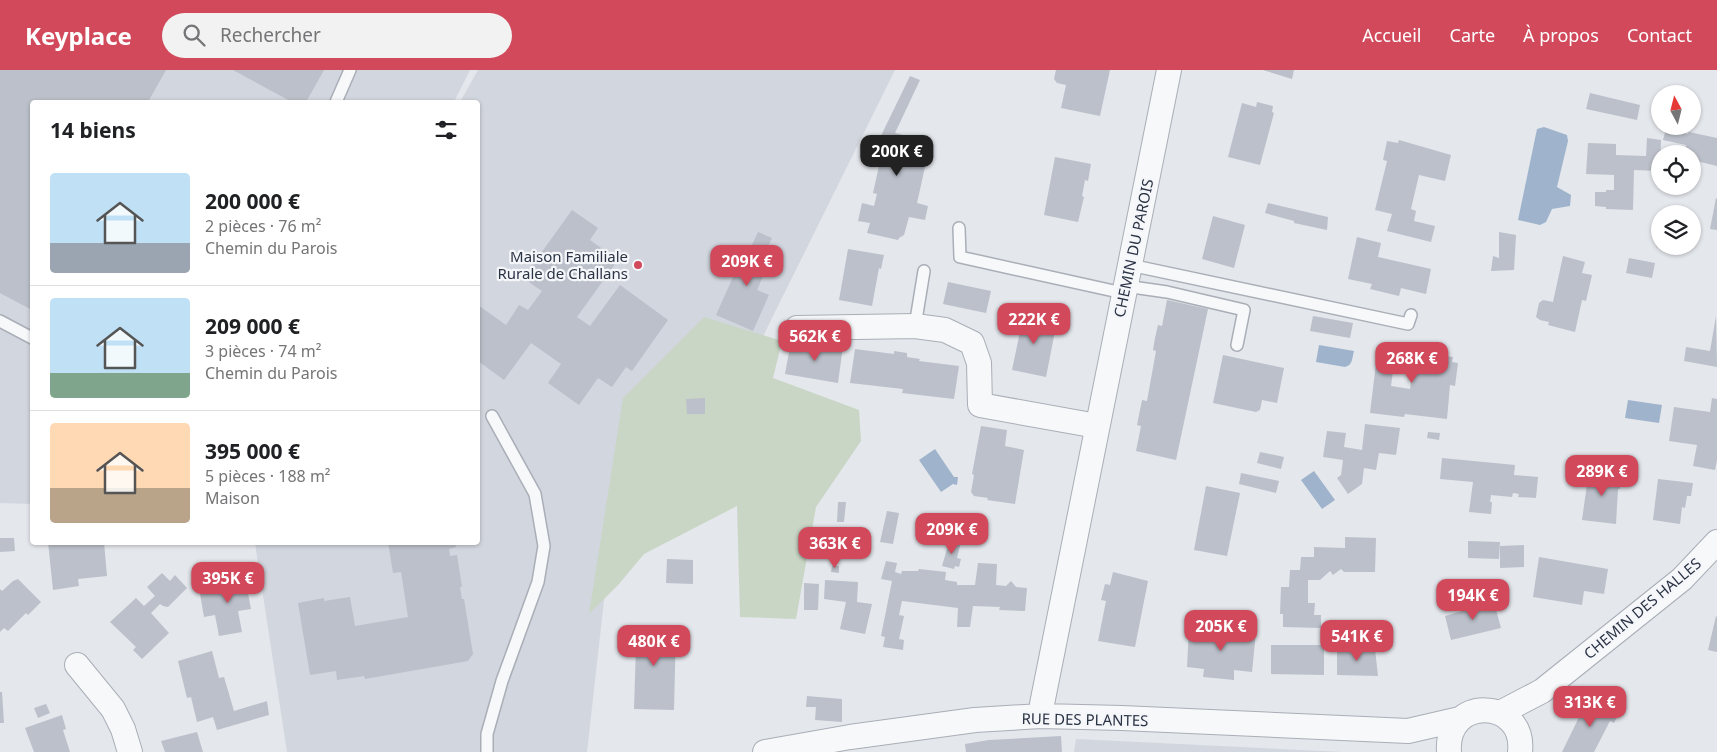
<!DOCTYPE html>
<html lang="fr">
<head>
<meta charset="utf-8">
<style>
  :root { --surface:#fff; --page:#f2f2f2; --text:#202124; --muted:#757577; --line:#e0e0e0; --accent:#d1495b }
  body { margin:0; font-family:"Noto Sans",sans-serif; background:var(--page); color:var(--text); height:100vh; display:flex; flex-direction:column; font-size:19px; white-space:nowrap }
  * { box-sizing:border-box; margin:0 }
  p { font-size:16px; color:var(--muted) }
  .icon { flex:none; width:28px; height:28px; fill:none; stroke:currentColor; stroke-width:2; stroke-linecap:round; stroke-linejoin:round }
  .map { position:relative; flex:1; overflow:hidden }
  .side { position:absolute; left:30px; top:30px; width:450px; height:445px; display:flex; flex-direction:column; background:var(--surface); border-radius:5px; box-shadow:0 1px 4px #0004 }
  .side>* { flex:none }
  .needle { width:32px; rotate:353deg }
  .buttons { position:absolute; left:1651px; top:15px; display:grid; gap:10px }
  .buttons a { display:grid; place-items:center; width:50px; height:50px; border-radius:50%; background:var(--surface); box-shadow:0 1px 4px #0004; font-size:25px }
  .price { position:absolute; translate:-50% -42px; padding:0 11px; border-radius:10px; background:var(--accent); color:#fff; font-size:16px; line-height:32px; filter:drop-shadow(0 1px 2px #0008) }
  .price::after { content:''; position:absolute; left:50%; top:30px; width:15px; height:11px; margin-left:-8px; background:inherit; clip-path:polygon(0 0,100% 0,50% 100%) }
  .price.active { background:#222; color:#fff }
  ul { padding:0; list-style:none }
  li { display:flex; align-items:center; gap:15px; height:125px; padding:0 20px }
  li+li { border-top:1px solid var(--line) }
  li span { display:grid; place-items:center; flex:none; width:140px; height:100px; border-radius:5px; color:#555 }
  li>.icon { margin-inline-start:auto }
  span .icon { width:60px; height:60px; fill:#fffc; stroke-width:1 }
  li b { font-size:21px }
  h2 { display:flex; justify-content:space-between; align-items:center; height:60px; padding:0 20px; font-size:21px }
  header { display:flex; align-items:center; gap:30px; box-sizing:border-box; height:70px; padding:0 25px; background:var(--accent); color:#fff }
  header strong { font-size:24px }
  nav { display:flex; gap:28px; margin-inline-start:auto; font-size:18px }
  .search { width:350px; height:45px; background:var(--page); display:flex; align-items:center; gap:12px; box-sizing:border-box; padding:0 18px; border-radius:28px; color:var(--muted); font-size:19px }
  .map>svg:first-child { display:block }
  .built { fill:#d2d6de }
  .green { fill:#c9d6c5 }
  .water { fill:#9fb4cc }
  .building { fill:#bbc0ca; fill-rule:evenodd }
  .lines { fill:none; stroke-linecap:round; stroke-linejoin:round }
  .lane-casing { stroke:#a9aeb7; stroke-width:14 }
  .street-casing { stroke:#a9aeb7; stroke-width:26 }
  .lane { stroke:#f7f8fa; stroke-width:11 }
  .street { stroke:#f7f8fa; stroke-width:24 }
  .poi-dot { fill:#d1495b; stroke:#f4f6f9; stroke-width:2 }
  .labels { text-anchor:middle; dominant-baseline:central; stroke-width:4.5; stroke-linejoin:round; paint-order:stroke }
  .street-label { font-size:15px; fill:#2b3445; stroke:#f4f6f9 }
  .poi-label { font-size:15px; fill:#2b3445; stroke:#f4f6f9; text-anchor:end }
</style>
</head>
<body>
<header>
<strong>Keyplace</strong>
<div class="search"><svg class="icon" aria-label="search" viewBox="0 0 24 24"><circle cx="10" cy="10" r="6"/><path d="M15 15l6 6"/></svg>Rechercher</div>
<nav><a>Accueil</a><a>Carte</a><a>À propos</a><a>Contact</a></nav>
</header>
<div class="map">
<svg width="1717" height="682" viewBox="0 0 1717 682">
  <rect width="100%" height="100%" fill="#e4e7ec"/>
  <!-- built -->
  <path class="built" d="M0,0H470L454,32H32V434L0,433Z
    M478,0H895L718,357L621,379L587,682H287L255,473L478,472V32H460Z
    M1076,669L1343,682H1074Z"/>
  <!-- green -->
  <path class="green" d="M704,247L782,271L773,308L859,340L861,371L816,437L796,549L740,547L737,436L644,484L619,514L589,544L623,328Z"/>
  <!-- water -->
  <path class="water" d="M1544,57L1567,65L1568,71L1557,117L1571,125L1570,136L1552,139L1546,152L1540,155L1518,150L1537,59Z
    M1319,275L1354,281C1352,288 1353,295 1345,297L1316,292Z
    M1628,330L1662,335L1659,353L1625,348Z
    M935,379L954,407H958L957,415L953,414L941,422L919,390Z
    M1314,401L1335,430L1322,439L1301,410Z"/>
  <!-- building -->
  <path class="building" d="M0,0H166L148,32H32V240L0,223Z
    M233,0H324L306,32H292Z
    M1056,0H1110L1100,46L1061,38L1066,15L1057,13L1054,9Z
    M1263,0H1294L1292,9Z
    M910,6L920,10L895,63L926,71L922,87L927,88L917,133L928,136L925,150L909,147L904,165L899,168L898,170L867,163L870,153L858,151L862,133L874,136L877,124L873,123L883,78L876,76Z
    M1590,23L1640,35L1637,50L1586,39Z
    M1257,32L1273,36L1272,42L1274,43L1260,95L1228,87L1242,33L1256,37Z
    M1666,59L1688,64L1689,62L1717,68V96L1692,90V84H1685L1686,75L1663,70Z
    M1647,68L1661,70L1660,101L1634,100L1633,140L1606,139V137L1595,136V122H1606V120H1614V105L1586,104L1588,73L1616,74V85L1646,86Z
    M1399,70L1451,85L1445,111L1419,105L1411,139L1416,141L1414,151L1435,156L1431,172L1387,161L1392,144L1375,140L1387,91L1383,90L1387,71L1398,73Z
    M1055,87L1091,94L1088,111L1085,110L1082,126L1084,127L1078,152L1044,145Z
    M1716,128L1717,129V160L1710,159Z
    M1268,133L1328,147L1327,160L1294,153V151L1265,143Z
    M572,140L598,158L590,170L618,190L577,247L590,256L620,215L668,250L632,301L626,297L612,317L598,308L579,335L548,313L561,294L531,273L504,310L478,291V235L506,255L519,235L528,240L542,221L523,208Z
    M1213,146L1245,155L1234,198L1202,189Z
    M758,162L772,168L764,185L771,188L757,220L769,225L753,261L716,245L746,178L750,179Z
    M1499,162L1516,165L1514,200L1491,201L1493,186L1499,188Z
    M1658,163H1660V176H1683L1681,182L1656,177L1658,176Z
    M1357,167L1381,173L1378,187L1431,199L1426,224L1401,218L1399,226L1370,219L1372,214L1348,209Z
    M848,179L884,185L881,199L879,198L872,236L839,230Z
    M1563,186L1585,192L1582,203L1592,205L1586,231L1582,230L1575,262L1548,255L1549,252L1540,250L1536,247L1539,233L1543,230L1553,232Z
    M1629,188L1655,193L1652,208L1626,203Z
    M948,212L991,221L986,243L943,234Z
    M1167,230L1208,239L1176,390L1136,381L1141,356L1137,355L1142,330L1147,331L1156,281L1153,280L1155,268L1158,255L1162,256Z
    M1019,243L1057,251L1046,307L1012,300L1022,252L1017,251Z
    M1313,246L1353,253L1350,268L1310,261Z
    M1716,246L1717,297L1684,291L1686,277L1710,281Z
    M791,271L830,277L831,274L843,276L838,313L785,304Z
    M1378,277L1453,287L1452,292L1458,293L1455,316L1450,315L1447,349L1405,344L1404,347L1370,343ZM1393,301L1412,304L1410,319L1391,316Z
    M855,279L894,284V281L907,283V287L920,289L919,291L959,296L954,329L902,323L903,319L850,313Z
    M1223,285L1284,298L1277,333L1262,330L1260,340L1256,342L1213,333Z
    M705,328V344H687L686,329Z
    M1712,328L1717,329V390L1715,400L1693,396L1697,375L1669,371L1674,337L1710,342Z
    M1365,354L1400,358L1396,385L1379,383L1376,400L1364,398L1362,414L1348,424L1337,408L1341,405L1343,390L1323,387L1327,361L1346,363L1344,377L1362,380Z
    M981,356L1007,360L1005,376L1024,380L1015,434L987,430L988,428L974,426L971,422L974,405L972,404Z
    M1428,362L1440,363L1439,370L1427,368Z
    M1260,382L1284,387L1281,399L1257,393Z
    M1442,388L1515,395L1514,405L1538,407L1536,428L1518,427L1519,424L1513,423L1512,427L1491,425L1490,432H1492L1491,444L1469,442L1473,412L1440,409Z
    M1589,400L1622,404L1620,419H1618L1616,454L1582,450Z
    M1241,403L1279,411L1276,423L1239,414Z
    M1658,409L1693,413L1691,426H1687L1685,438L1682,437L1680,454L1653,450Z
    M1206,416L1240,423L1227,486L1194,480Z
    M838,432H846L844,452H837Z
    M887,441L899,443L893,474L880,472Z
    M1345,467L1376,468L1375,502H1344L1341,499L1333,505L1330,501L1320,510H1308V533H1315L1314,545H1321V558L1283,557V544H1280L1281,517H1289L1290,500H1300L1301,487H1314V477L1345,478Z
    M0,468H14L15,481L0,482Z
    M950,469L961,472L957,488L961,489L959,497L955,496L954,499L942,496Z
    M1468,471L1500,472L1499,489L1468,488Z
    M48,472H104L107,506L78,509L79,516L53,520Z
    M388,472H455L456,477L449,479L450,486L457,485L462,517H460L462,529H464L473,584L468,591L365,609L364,606L337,610L336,601L310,605L298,533L324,528V531L350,527L355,556L408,547L401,502L393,503Z
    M1524,475V497L1500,498V476Z
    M1539,487L1608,499L1604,524L1584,521L1582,535L1533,527Z
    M667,489L693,490V514L666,513Z
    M886,491L897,493L895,502L901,504L902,501H918L919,499L946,502L945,510L957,512V515H975L978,493L997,494L996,515L1006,516L1011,511L1016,517L1027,518L1025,541L999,540L1000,537L973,536L970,557H957L958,538L902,531L899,545L904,546L899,569L904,570L903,580L883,577L885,567L881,566L892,511L881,509Z
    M832,496H839V503L831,502Z
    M1113,502L1148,511L1135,577L1098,571L1106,531L1101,530L1105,514L1110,515Z
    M162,503L170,511L175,505L187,518L168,537L163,536L160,534L151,543L169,563L142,589L133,580L136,577L110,552L136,528L144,536L155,526L147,517Z
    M244,503L251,539L238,541L242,562L219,566L215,545L204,547L200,524L225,519L223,507Z
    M18,509L41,532L28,545L26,543L8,561L4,558L0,562V519L2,521L13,511Z
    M825,510L858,512L857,532L872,534L865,564L840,559L846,532L824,529Z
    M804,513L819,514L818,540H804Z
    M1494,532L1501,558L1451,570L1445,546Z
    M1716,546L1717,547V582L1708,580Z
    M629,556L676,557L674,640L634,639L636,576H628Z
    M1189,558L1256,562L1252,602L1234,600V610L1203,607L1204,599L1187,597Z
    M1271,575H1324V605L1271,604Z
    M1337,578L1375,579L1378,606L1337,605Z
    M212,581L219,608L224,607L234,641L267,631L269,645L217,660L213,647L197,652L191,627L187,628L178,591Z
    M0,622H2L4,653H0Z
    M807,626L842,629V652L815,650L816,637H806Z
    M1593,629L1619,643L1614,653L1610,651L1594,682H1562L1585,635L1588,637Z
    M46,634L50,643L38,648L34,638Z
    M62,645L66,659L63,660L70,682H34L25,658Z
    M197,662L203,682H165L161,671Z
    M1061,666L1062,682H966L965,674L989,670Z"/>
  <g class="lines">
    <defs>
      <path id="lane" d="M336,32L350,0
        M959,158L960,187L1123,223
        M1130,195L1408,254L1411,245
        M1125,216L1167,222L1244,240L1237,275
        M0,251L32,268
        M915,256L924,201
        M487,682V664L502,611L538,512L544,476L535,424L492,346"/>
      <path id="street" d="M797,258L915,256L945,260L972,273L979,293L980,335L1097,356
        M77,595L113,639L123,659L130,682
        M1500,643L1542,621L1682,509L1717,472
        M1041,646L1042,634L1169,0
        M765,682L850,667L975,650L1041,646L1122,648L1408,661L1460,649
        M1449,682C1445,625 1526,628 1520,682"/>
    </defs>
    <!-- lane casing -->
    <use href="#lane" class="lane-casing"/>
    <!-- street casing -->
    <use href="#street" class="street-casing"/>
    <!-- lane -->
    <use href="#lane" class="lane"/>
    <!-- street -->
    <use href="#street" class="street"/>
  </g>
  <!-- markers -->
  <circle class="poi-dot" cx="638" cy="195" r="5"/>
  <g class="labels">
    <!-- street labels -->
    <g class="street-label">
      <text transform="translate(1133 178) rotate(-78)">CHEMIN DU PAROIS</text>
      <text transform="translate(1642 538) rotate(-40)">CHEMIN DES HALLES</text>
      <text transform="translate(1085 649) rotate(1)">RUE DES PLANTES</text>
    </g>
    <!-- poi labels -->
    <g class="poi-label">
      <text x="628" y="186">Maison Familiale<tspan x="628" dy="17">Rurale de Challans</tspan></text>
    </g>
  </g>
</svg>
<div class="buttons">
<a><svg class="needle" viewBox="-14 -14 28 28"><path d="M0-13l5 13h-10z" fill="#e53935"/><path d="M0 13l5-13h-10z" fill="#757577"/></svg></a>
<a><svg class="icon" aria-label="locate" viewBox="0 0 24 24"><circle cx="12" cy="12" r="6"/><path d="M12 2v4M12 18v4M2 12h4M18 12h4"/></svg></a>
<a><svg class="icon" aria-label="layers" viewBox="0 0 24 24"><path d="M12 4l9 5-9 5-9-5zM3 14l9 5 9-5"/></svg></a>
</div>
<b class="price active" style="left:897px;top:107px">200K €</b>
<b class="price" style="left:747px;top:217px">209K €</b>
<b class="price" style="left:1034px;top:275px">222K €</b>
<b class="price" style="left:815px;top:292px">562K €</b>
<b class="price" style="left:1412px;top:314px">268K €</b>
<b class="price" style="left:1602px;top:427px">289K €</b>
<b class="price" style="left:952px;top:485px">209K €</b>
<b class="price" style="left:835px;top:499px">363K €</b>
<b class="price" style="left:228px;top:534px">395K €</b>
<b class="price" style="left:1473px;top:551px">194K €</b>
<b class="price" style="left:1221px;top:582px">205K €</b>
<b class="price" style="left:1357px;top:592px">541K €</b>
<b class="price" style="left:654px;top:597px">480K €</b>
<b class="price" style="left:1590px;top:658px">313K €</b>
<section class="side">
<h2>14 biens<svg class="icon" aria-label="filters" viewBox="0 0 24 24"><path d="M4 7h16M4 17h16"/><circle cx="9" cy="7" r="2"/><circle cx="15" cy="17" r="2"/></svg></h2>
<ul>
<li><span style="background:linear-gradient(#bfe0f5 70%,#9aa5b1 0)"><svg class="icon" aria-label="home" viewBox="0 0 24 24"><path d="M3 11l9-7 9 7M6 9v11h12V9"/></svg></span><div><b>200 000 €</b><p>2 pièces · 76 m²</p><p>Chemin du Parois</p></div></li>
<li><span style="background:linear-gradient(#bfe0f5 75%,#7fa58c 0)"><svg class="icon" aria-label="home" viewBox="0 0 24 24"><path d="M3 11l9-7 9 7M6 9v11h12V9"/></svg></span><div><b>209 000 €</b><p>3 pièces · 74 m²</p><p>Chemin du Parois</p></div></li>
<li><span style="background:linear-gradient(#ffd9b3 65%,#b9a48a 0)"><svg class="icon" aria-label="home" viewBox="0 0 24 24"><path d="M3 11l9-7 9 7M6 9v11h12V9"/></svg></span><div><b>395 000 €</b><p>5 pièces · 188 m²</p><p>Maison</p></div></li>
</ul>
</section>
</div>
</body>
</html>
